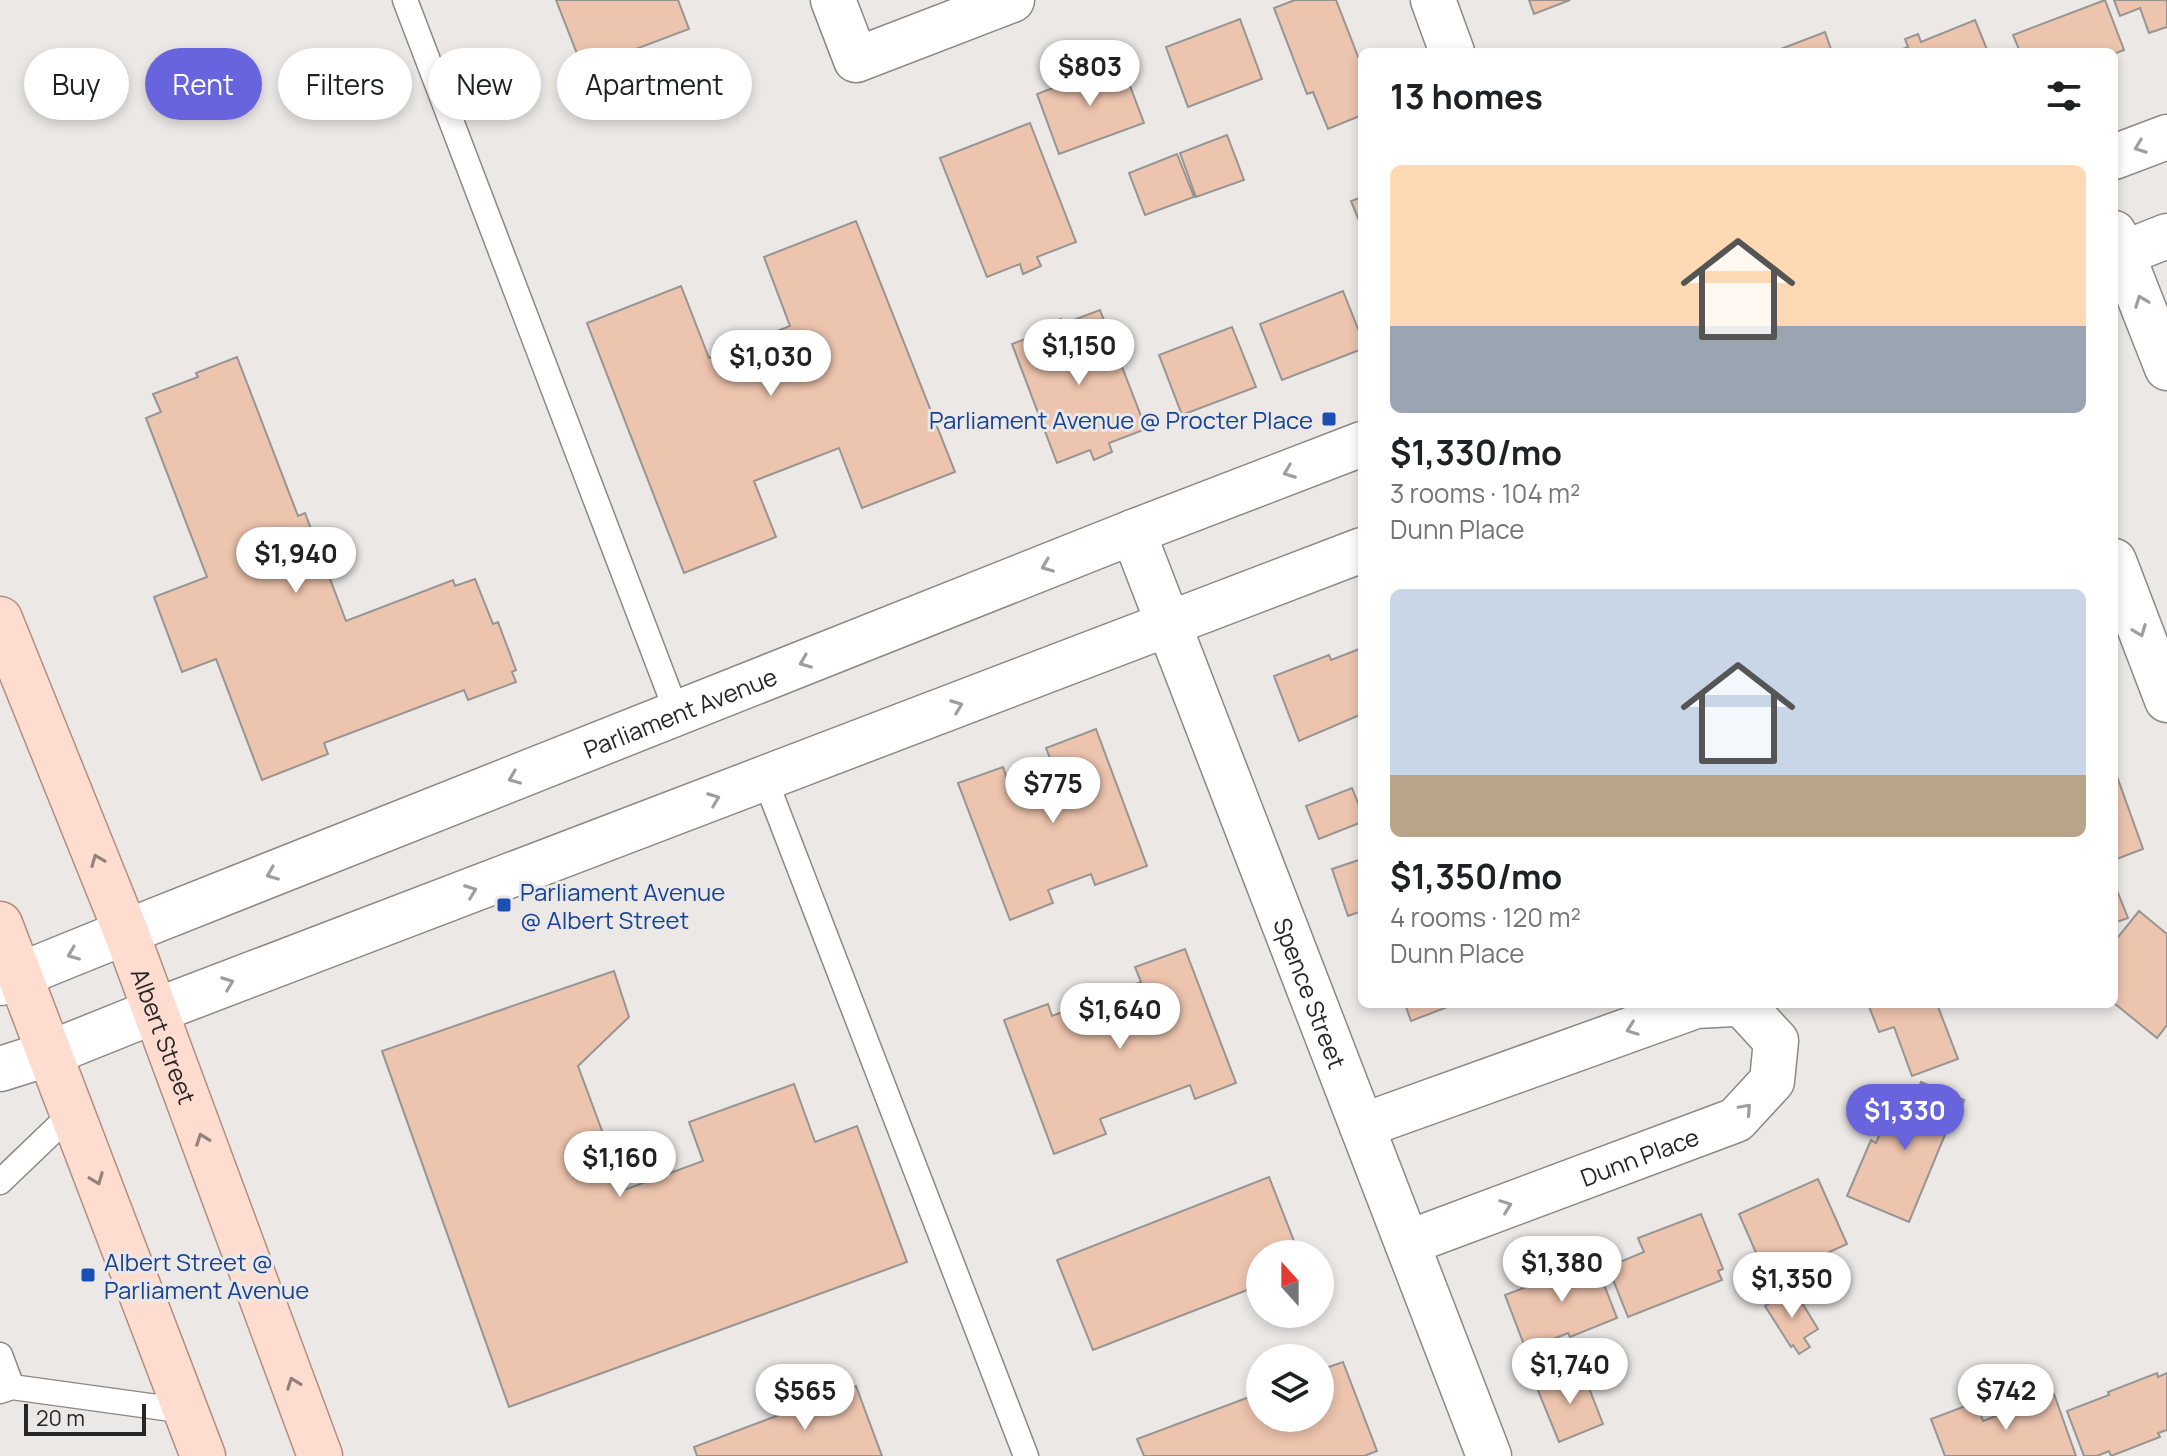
<!DOCTYPE html>
<html lang="en">
<head>
<meta charset="utf-8">
<style>
  :root { --surface:#fff; --page:#f2f2f2; --text:#202124; --muted:#757577; --accent:#6864de }
  body { margin:0; font-family:Manrope,sans-serif; background:var(--page); color:var(--text); height:100vh; display:flex; flex-direction:column; font-size:30px; white-space:nowrap }
  * { box-sizing:border-box; margin:0 }
  p { font-size:26px; color:var(--muted) }
  .icon { flex:none; width:44px; height:44px; fill:none; stroke:currentColor; stroke-width:2; stroke-linecap:round; stroke-linejoin:round }
  .map { position:relative; flex:1; overflow:hidden }
  .sheet { position:absolute; left:1358px; top:48px; width:760px; height:960px; display:flex; flex-direction:column; background:var(--surface); border-radius:12px; box-shadow:0 4px 12px #0003 }
  .sheet>* { flex:none }
  .banner { position:absolute; left:24px; top:48px; width:760px; height:72px; display:flex; gap:16px }
  .needle { width:52px; rotate:339deg }
  .controls { position:absolute; left:1246px; top:1240px; display:grid; gap:16px }
  .controls a { display:grid; place-items:center; width:88px; height:88px; border-radius:50%; background:var(--surface); box-shadow:0 4px 12px #0003; font-size:40px }
  .scale { position:absolute; left:24px; bottom:20px; width:122px; box-sizing:border-box; padding-left:8px; border:4px solid #282727; border-top:0; font-size:22px; line-height:28px; white-space:nowrap; color:#282727; -webkit-text-stroke:6px #ebe8e6; paint-order:stroke }
  .price { position:absolute; translate:-50% -68px; padding:0 18px; border-radius:28px; background:#fff; color:#222; font-size:26px; line-height:52px; filter:drop-shadow(0 2px 4px #0008) }
  .price::after { content:''; position:absolute; left:50%; top:48px; width:24px; height:18px; margin-left:-12px; background:inherit; clip-path:polygon(0 0,100% 0,50% 100%) }
  .price.active { background:var(--accent); color:#fff }
  ul { padding:0; list-style:none }
  li { display:grid; align-content:center; gap:16px; height:424px; padding:0 32px }
  li span { display:grid; place-items:center; height:248px; border-radius:12px; color:#555 }
  li>.icon { margin-inline-start:auto }
  span .icon { width:144px; height:144px; fill:#fffc; stroke-width:1 }
  li b { font-size:34px }
  h2 { display:flex; justify-content:space-between; align-items:center; height:96px; padding:0 32px; font-size:34px }
  .tag { padding:0 28px; border-radius:36px; background:var(--surface); box-shadow:0 4px 12px #0003; font-size:28px; line-height:72px }
  .tag.active { background:var(--accent); color:#fff }
  .map>svg:first-child { display:block }
  .building { fill:#edc4ae; stroke:#979593; stroke-width:2 }
  .lines { fill:none; stroke-linecap:round; stroke-linejoin:round }
  .service-casing { stroke:#8b8886; stroke-width:27 }
  .minor-casing { stroke:#8b8886; stroke-width:47 }
  .tertiary-casing { stroke:#8b8886; stroke-width:47 }
  .secondary-casing { stroke:#8b8886; stroke-width:47 }
  .primary-casing { stroke:#b28e81; stroke-width:47 }
  .service { stroke:#fff; stroke-width:24 }
  .minor { stroke:#fff; stroke-width:44 }
  .tertiary { stroke:#fff; stroke-width:44 }
  .secondary { stroke:#fff; stroke-width:44 }
  .primary { stroke:#feddd0; stroke-width:44 }
  .oneway { stroke:#9e9e9e }
  .oneway2 { stroke:#93827c }
  .transit-dot { fill:#1a4fb4; stroke:#ebe8e6; stroke-width:3 }
  .labels { text-anchor:middle; dominant-baseline:central; stroke-width:6; stroke-linejoin:round; paint-order:stroke }
  .transit-label { font-size:24px; fill:#164399; stroke:#ebe8e6; text-anchor:start }
  .street-label { font-size:24px; fill:#282727; stroke:#ebe8e6 }
</style>
</head>
<body>
<div class="map">
<svg width="2167" height="1456" viewBox="0 0 2167 1456">
  <rect width="100%" height="100%" fill="#ebe8e6"/>
  <!-- building -->
  <path class="building" d="M556,0H678L689,29L583,69Z
    M1295,0H1336L1362,67V74L1359,75L1362,82V115L1328,129L1313,92L1307,94L1274,8Z
    M1529,0H1570L1534,14Z
    M2105,0L2124,50L2114,54V52H2020L2013,35Z
    M2114,0H2167V27L2149,33L2140,8L2120,16Z
    M1240,19L1262,79L1188,107L1166,47Z
    M1975,20L1988,52H1894L1908,47L1905,39L1918,34L1921,42Z
    M1825,32L1832,52H1773Z
    M1121,62L1144,123L1059,154L1037,94Z
    M1030,123L1076,242L1037,257L1041,266L1023,274L1020,264L987,277L940,158Z
    M1227,135L1244,180L1196,197L1180,153Z
    M1177,154L1194,197L1145,215L1129,173Z
    M1362,197V228L1351,201Z
    M856,221L955,472L862,508L839,448L754,481L776,537L684,573L587,323L681,286L709,358L790,326L764,257Z
    M1343,291L1362,339V349L1282,380L1260,324Z
    M1100,310L1146,429L1109,443L1112,452L1094,460L1090,450L1057,463L1012,344L1045,332L1043,326L1061,319L1063,324Z
    M1232,327L1256,387L1182,415L1159,355Z
    M237,357L298,516L305,513L346,621L453,580L455,586L475,579L493,624L498,622L516,670L512,672L516,682L468,700L464,690L324,743L328,754L262,780L216,659L182,672L154,597L207,577L146,418L161,412L153,394L198,377L196,373Z
    M1362,648V714L1299,741L1274,676L1329,655L1331,660Z
    M1096,729L1147,866L1095,885L1091,874L1048,890L1053,903L1010,920L958,783L1003,767L1007,779L1052,763L1046,748Z
    M2114,768L2143,849L2114,860Z
    M1352,788L1362,813V822L1319,839L1306,806Z
    M1362,859V911L1348,916L1332,869Z
    M2114,883L2128,918L2114,923Z
    M2139,911L2167,934V1025L2157,1038L2114,1003V942Z
    M1185,949L1236,1083L1195,1099L1190,1085L1100,1119L1106,1134L1054,1154L1004,1020L1048,1004L1052,1016L1141,982L1135,967Z
    M614,971L629,1017L578,1066L624,1190L703,1161L689,1122L794,1084L815,1142L857,1126L907,1262L509,1407L382,1051Z
    M1405,1004H1455L1411,1021Z
    M1868,1004H1937L1958,1059L1912,1076L1894,1027L1879,1032Z
    M1921,1082L1964,1100L1953,1127L1949,1125L1909,1222L1847,1196L1871,1140L1876,1143L1895,1097L1911,1104Z
    M1269,1177L1299,1254H1260V1285L1093,1350L1057,1260Z
    M1818,1179L1847,1244L1768,1280L1739,1214Z
    M1701,1214L1723,1269L1718,1271L1722,1280L1628,1317L1608,1267L1644,1252L1638,1238Z
    M1592,1254L1617,1318L1570,1337L1568,1333L1526,1350L1505,1295L1548,1279L1545,1272Z
    M1793,1288L1818,1329L1804,1338L1810,1347L1799,1354L1793,1345L1791,1347L1765,1306Z
    M1343,1362L1377,1451L1364,1456H1144L1137,1439L1260,1393V1418H1320V1370Z
    M1582,1370L1603,1424L1559,1442L1537,1388Z
    M2157,1373L2158,1377L2167,1373V1430L2158,1433L2160,1437L2111,1456L2109,1451L2097,1456H2084L2067,1411L2109,1395L2108,1392Z
    M856,1386L882,1456H697L694,1447Z
    M2054,1394L2076,1456H1945L1931,1419L1976,1402L1983,1421Z"/>
  <g class="lines">
    <defs>
      <path id="service" d="M405,0L677,713
        M765,779L1026,1456
        M0,1182L71,1114
        M0,1355L12,1387L0,1391
        M12,1387L186,1411"/>
      <g id="minor">
        <path d="M833,0L856,60L1012,0"/>
        <path d="M1433,0L1452,52"/>
        <path d="M2114,233L2167,368"/>
        <path id="s1" d="M1133,532L1489,1456"/>
        <path d="M2114,561L2167,700"/>
        <path d="M1362,1126L1696,1006L1734,1004"/>
        <path id="s2" d="M1407,1243L1736,1120L1772,1081L1776,1041L1742,1004"/>
      </g>
      <g id="tertiary">
        <path d="M2114,157L2167,137"/>
        <path d="M2114,257L2167,236"/>
        <path id="s3" d="M126,932L1133,532L1362,444"/>
        <path d="M155,1011L1362,550"/>
      </g>
      <path id="secondary" d="M0,983L126,932
        M0,1069L48,1054L155,1011"/>
      <g id="primary">
        <path id="s4" d="M0,619L126,932L320,1456"/>
        <path d="M0,924L203,1456"/>
      </g>
    </defs>
    <!-- service casing -->
    <use href="#service" class="service-casing"/>
    <!-- minor casing -->
    <use href="#minor" class="minor-casing"/>
    <!-- tertiary casing -->
    <use href="#tertiary" class="tertiary-casing"/>
    <!-- secondary casing -->
    <use href="#secondary" class="secondary-casing"/>
    <!-- primary casing -->
    <use href="#primary" class="primary-casing"/>
    <!-- service -->
    <use href="#service" class="service"/>
    <!-- minor -->
    <use href="#minor" class="minor"/>
    <!-- tertiary -->
    <use href="#tertiary" class="tertiary"/>
    <!-- secondary -->
    <use href="#secondary" class="secondary"/>
    <!-- primary -->
    <use href="#primary" class="primary"/>
  </g>
  <!-- one-way arrows -->
  <defs><path id="oneway-chevron" d="M-2-3.5L2.5 0L-2 3.5" fill="none" stroke-width="1.6" stroke-linecap="round" stroke-linejoin="round" transform="scale(2)"/></defs>
  <g class="oneway">
    <use href="#oneway-chevron" transform="translate(2140 147) rotate(159)"/>
    <use href="#oneway-chevron" transform="translate(2141 301) rotate(-111)"/>
    <use href="#oneway-chevron" transform="translate(1289 472) rotate(159)"/>
    <use href="#oneway-chevron" transform="translate(1047 566) rotate(158)"/>
    <use href="#oneway-chevron" transform="translate(2140 631) rotate(69)"/>
    <use href="#oneway-chevron" transform="translate(805 662) rotate(158)"/>
    <use href="#oneway-chevron" transform="translate(957 706) rotate(-21)"/>
    <use href="#oneway-chevron" transform="translate(514 778) rotate(158)"/>
    <use href="#oneway-chevron" transform="translate(714 799) rotate(-21)"/>
    <use href="#oneway-chevron" transform="translate(272 874) rotate(158)"/>
    <use href="#oneway-chevron" transform="translate(471 891) rotate(-21)"/>
    <use href="#oneway-chevron" transform="translate(73 954) rotate(158)"/>
    <use href="#oneway-chevron" transform="translate(228 983) rotate(-21)"/>
    <use href="#oneway-chevron" transform="translate(1632 1029) rotate(160)"/>
    <use href="#oneway-chevron" transform="translate(1746 1109) rotate(-48)"/>
    <use href="#oneway-chevron" transform="translate(1506 1206) rotate(-20)"/>
  </g>
  <g class="oneway2">
    <use href="#oneway-chevron" transform="translate(97 860) rotate(-112)"/>
    <use href="#oneway-chevron" transform="translate(202 1139) rotate(-110)"/>
    <use href="#oneway-chevron" transform="translate(97 1179) rotate(69)"/>
    <use href="#oneway-chevron" transform="translate(293 1383) rotate(-110)"/>
  </g>
  <!-- markers -->
  <g class="transit-dot">
    <rect x="1321" y="411" width="16" height="16" rx="4"/>
    <rect x="496" y="897" width="16" height="16" rx="4"/>
    <rect x="80" y="1267" width="16" height="16" rx="4"/>
  </g>
  <g class="labels">
    <!-- transit labels -->
    <g class="transit-label">
      <text x="1313" y="419" text-anchor="end">Parliament Avenue @ Procter Place</text>
      <text x="520" y="891">Parliament Avenue<tspan x="520" dy="28">@ Albert Street</tspan></text>
      <text x="104" y="1261">Albert Street @<tspan x="104" dy="28">Parliament Avenue</tspan></text>
    </g>
    <!-- street labels -->
    <g class="street-label">
      <text stroke="none"><textPath href="#s3" startOffset="596">Parliament Avenue</textPath></text>
      <text stroke="none"><textPath href="#s1" startOffset="494">Spence Street</textPath></text>
      <text stroke="none"><textPath href="#s4" startOffset="448">Albert Street</textPath></text>
      <text stroke="none"><textPath href="#s2" startOffset="248">Dunn Place</textPath></text>
    </g>
  </g>
</svg>
<div class="controls">
<a><svg class="needle" viewBox="-14 -14 28 28"><path d="M0-13l5 13h-10z" fill="#e53935"/><path d="M0 13l5-13h-10z" fill="#757577"/></svg></a>
<a><svg class="icon" aria-label="layers" viewBox="0 0 24 24"><path d="M12 4l9 5-9 5-9-5zM3 14l9 5 9-5"/></svg></a>
</div>
<div class="scale">20 m</div>
<b class="price" style="left:1090px;top:108px">$803</b>
<b class="price" style="left:1079px;top:387px">$1,150</b>
<b class="price" style="left:771px;top:398px">$1,030</b>
<b class="price" style="left:296px;top:595px">$1,940</b>
<b class="price" style="left:1053px;top:825px">$775</b>
<b class="price" style="left:1120px;top:1051px">$1,640</b>
<b class="price active" style="left:1905px;top:1152px">$1,330</b>
<b class="price" style="left:620px;top:1199px">$1,160</b>
<b class="price" style="left:1562px;top:1304px">$1,380</b>
<b class="price" style="left:1792px;top:1320px">$1,350</b>
<b class="price" style="left:1570px;top:1406px">$1,740</b>
<b class="price" style="left:805px;top:1432px">$565</b>
<b class="price" style="left:2006px;top:1432px">$742</b>
<div class="banner">
<a class="tag">Buy</a>
<a class="tag active">Rent</a>
<a class="tag">Filters</a>
<a class="tag">New</a>
<a class="tag">Apartment</a>
</div>
<section class="sheet">
<h2>13 homes<svg class="icon" aria-label="filters" viewBox="0 0 24 24"><path d="M4 7h16M4 17h16"/><circle cx="9" cy="7" r="2"/><circle cx="15" cy="17" r="2"/></svg></h2>
<ul>
<li><span style="background:linear-gradient(#ffd9b3 65%,#9aa5b1 0)"><svg class="icon" aria-label="home" viewBox="0 0 24 24"><path d="M3 11l9-7 9 7M6 9v11h12V9"/></svg></span><div><b>$1,330/mo</b><p>3 rooms · 104 m²</p><p>Dunn Place</p></div></li>
<li><span style="background:linear-gradient(#c9d6e8 75%,#b9a48a 0)"><svg class="icon" aria-label="home" viewBox="0 0 24 24"><path d="M3 11l9-7 9 7M6 9v11h12V9"/></svg></span><div><b>$1,350/mo</b><p>4 rooms · 120 m²</p><p>Dunn Place</p></div></li>
</ul>
</section>
</div>
</body>
</html>
